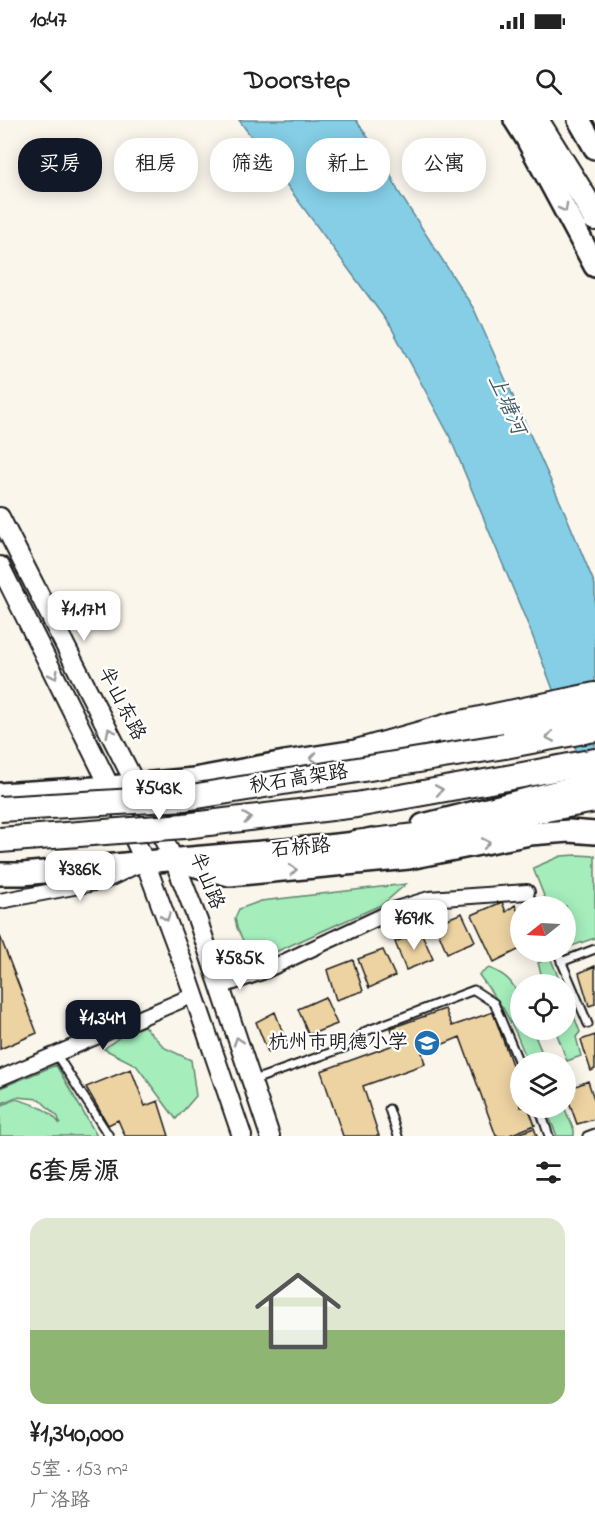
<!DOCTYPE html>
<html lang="zh">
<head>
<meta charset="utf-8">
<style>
  :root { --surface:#fff; --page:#f2f2f2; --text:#222; --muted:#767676; --line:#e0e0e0; --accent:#111827 }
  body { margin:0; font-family:"Indie Flower","LXGW WenKai TC",sans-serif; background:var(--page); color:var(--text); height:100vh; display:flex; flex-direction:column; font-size:22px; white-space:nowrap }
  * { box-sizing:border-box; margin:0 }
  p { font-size:20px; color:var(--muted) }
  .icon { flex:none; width:33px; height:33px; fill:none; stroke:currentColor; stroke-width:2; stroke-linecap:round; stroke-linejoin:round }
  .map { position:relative; height:1016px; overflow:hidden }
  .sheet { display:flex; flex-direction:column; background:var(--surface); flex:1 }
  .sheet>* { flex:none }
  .top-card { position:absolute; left:18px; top:18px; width:560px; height:54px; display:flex; gap:12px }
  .needle { width:39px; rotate:252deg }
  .controls { position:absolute; left:510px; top:776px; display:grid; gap:12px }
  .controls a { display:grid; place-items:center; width:66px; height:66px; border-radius:50%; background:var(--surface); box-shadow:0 3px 15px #0003; font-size:30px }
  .price { position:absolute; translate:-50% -51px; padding:0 14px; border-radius:12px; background:#fff; color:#222; font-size:20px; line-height:39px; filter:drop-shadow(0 2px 3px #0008) }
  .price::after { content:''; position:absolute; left:50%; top:36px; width:18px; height:14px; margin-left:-9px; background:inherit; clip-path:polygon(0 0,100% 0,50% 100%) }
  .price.on { background:var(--accent); color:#fff }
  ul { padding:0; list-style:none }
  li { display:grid; align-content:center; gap:12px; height:318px; padding:0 30px }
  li+li { border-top:2px solid var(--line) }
  li span { display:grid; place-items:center; height:186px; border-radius:18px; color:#555 }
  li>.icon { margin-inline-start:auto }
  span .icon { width:108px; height:108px; fill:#fffc; stroke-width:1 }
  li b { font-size:26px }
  h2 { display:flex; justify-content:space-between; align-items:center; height:72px; padding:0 30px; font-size:26px }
  .pill { padding:0 21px; border-radius:24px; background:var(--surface); box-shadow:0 3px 15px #0003; font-size:21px; line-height:54px }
  .pill.on { background:var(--accent); color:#fff }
  .status { display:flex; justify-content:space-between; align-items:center; height:42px; padding:0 30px; background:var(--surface); direction:ltr }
  .status svg { height:16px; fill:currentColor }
  header { display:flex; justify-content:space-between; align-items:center; height:78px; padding:0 30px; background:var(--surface); font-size:27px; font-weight:800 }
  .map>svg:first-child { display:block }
  .green { fill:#a5edbb; stroke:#60846c; stroke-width:1.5 }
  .water { fill:#85cee6; stroke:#5b8795; stroke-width:1.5 }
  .building { fill:#edd3a2; stroke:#1c1c1c; stroke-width:1.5 }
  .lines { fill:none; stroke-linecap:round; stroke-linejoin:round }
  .lane-casing { stroke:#1c1c1c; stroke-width:11 }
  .street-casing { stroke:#1c1c1c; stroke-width:18 }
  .secondary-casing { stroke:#1c1c1c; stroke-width:22 }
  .primary-casing { stroke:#1c1c1c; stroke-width:26 }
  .highway-casing { stroke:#1c1c1c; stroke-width:28 }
  .lane { stroke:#fff; stroke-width:7 }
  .street { stroke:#fff; stroke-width:14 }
  .secondary { stroke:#fff; stroke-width:18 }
  .primary { stroke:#fff; stroke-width:21 }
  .highway { stroke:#fff; stroke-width:24 }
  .highway-bridge-casing { stroke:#1c1c1c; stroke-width:28; stroke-linecap:butt }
  .highway-bridge { stroke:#fff; stroke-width:24 }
  .oneway { stroke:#999 }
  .labels { text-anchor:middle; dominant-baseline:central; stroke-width:4.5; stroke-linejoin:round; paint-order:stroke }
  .street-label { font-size:20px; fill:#1c1c1c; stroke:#fff }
  .poi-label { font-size:20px; fill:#1c1c1c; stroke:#fff; text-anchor:end }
  .water-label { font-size:21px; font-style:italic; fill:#415a63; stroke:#fff }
</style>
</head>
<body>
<div class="status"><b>10:47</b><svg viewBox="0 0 49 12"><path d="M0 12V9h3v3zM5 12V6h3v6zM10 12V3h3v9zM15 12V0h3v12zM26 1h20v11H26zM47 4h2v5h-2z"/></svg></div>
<header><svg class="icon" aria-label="back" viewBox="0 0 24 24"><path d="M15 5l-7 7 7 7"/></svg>Doorstep<svg class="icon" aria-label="search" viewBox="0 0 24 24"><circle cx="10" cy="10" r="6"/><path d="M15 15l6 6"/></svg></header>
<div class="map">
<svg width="595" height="1016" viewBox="0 0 595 1016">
  <rect width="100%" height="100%" fill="#fbf6ec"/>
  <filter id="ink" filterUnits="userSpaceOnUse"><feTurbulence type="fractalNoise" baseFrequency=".0167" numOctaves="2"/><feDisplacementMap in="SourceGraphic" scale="12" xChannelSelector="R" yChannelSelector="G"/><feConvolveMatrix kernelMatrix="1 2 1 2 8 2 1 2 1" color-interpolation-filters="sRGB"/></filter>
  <g filter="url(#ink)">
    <!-- green -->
    <path class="green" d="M577,735L595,736V818L566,828V786H548L533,748L561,736Z
      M406,764L383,784L280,830L253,841L237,808L235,798L239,789L261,781Z
      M550,837L561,864H544L538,843Z
      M489,848C521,860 520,879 520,909H532L546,942H528L516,913L503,888L479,855Z
      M566,875L580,912L576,917L581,936L567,941L555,909H566Z
      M144,906L165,928L191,940L196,976L176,999L136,945L104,929L124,914Z
      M56,945L97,1016H0V986L16,979C35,985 48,988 60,1004L58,997L39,979L16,977L0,984V968Z
      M545,987H564L574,1010V1016H557Z"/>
    <!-- water -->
    <path class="water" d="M239,0H356L385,42L398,71L474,189L566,395L595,465V679L531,512L449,315L391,207Z"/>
    <!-- building -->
    <path class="building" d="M502,782L506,792L515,785L520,796V829L494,842L472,795Z
      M462,793L475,821L447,833L435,804Z
      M421,812L433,839L406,850L395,822Z
      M0,816L37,913L0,929Z
      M383,830L395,856L369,868L358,839Z
      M353,840L363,871L336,880L327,850Z
      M595,846V884L589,886L579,853Z
      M325,877L337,904L309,915L298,889Z
      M445,889L452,906L493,892L520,967V987H528L535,1005L507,1016H496L460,917L422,933L425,944L363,966L379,1016H343L321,951L396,924L391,908Z
      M275,892L287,923L268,932L256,902Z
      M595,915V949L591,951L581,920Z
      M131,949L145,986L158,981L169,1016H125L118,1000L108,1005L86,967Z
      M588,961L595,982V999L577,1004L566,973V970Z
      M534,1008L537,1016H512Z"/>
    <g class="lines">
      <defs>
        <path id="lane" d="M527,772L535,786
          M557,831L588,904
          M561,842L595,829
          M56,934L109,1016
          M254,960L346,927L366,911L474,870L494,883L520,945
          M539,987L549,1016
          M389,989L398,1016
          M587,1016L595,1013"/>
        <path id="street" d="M0,781L105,761L134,747
          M220,867L262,852L399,788L429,779L527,772
          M0,958L194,875"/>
        <path id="secondary" d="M0,397L174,740L198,801L270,1016
          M0,446L110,667L145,742L184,846L242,1016"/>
        <path id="primary" d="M515,0L527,19L595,146
          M579,0L595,28
          M448,617L595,591
          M0,674L110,667L194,659L285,642L376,628
          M423,705L595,662
          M189,744L230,755L409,738L530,714L569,711L595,713
          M0,754H23L145,742L307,728L356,723L372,719"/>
        <path id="highway" d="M536,0L584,77L595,98
          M505,626L595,609
          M360,631L452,605L595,575
          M507,658L595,641
          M356,723L433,714L535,691L595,680"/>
      </defs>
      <!-- lane casing -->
      <use href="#lane" class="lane-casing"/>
      <!-- street casing -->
      <use href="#street" class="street-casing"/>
      <!-- secondary casing -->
      <use href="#secondary" class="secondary-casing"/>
      <!-- primary casing -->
      <use href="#primary" class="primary-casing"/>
      <!-- highway casing -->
      <use href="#highway" class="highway-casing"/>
      <!-- lane -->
      <use href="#lane" class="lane"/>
      <!-- street -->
      <use href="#street" class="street"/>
      <!-- secondary -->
      <use href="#secondary" class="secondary"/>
      <!-- primary -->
      <use href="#primary" class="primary"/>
      <!-- highway -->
      <use href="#highway" class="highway"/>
      <defs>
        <path id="highway-bridge" d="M0,689L185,678L505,626
          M0,720L184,706L356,685L507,658"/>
      </defs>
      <!-- highway-bridge casing -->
      <use href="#highway-bridge" class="highway-bridge-casing"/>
      <!-- highway-bridge -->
      <use href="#highway-bridge" class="highway-bridge"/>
    </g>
    <!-- one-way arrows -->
    <defs><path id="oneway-chevron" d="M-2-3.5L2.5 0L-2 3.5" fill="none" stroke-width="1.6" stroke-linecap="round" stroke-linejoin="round" transform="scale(1.5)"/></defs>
    <g class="oneway">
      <use href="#oneway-chevron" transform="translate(564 88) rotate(61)"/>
      <use href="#oneway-chevron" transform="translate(54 555) rotate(64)"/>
      <use href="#oneway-chevron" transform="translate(110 612) rotate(-117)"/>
      <use href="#oneway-chevron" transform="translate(550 617) rotate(169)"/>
      <use href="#oneway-chevron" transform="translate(314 638) rotate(171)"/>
      <use href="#oneway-chevron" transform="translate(439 670) rotate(-10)"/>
      <use href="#oneway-chevron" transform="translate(247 698) rotate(-7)"/>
      <use href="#oneway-chevron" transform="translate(486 723) rotate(-11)"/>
      <use href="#oneway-chevron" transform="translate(293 750) rotate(-5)"/>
      <use href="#oneway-chevron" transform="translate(166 797) rotate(70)"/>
      <use href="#oneway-chevron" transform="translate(238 921) rotate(-108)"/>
    </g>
  </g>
  <!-- icons -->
  <defs>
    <symbol id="school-disc" viewBox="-11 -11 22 22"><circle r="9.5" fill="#1f6fb2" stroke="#fff"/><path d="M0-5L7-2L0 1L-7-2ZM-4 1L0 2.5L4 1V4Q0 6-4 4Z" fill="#fff"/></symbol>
  </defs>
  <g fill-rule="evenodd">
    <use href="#school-disc" x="412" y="908" width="30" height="30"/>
  </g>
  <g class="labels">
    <!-- street labels -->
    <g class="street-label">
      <text transform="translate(121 584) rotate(63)">半山东路</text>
      <text transform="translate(299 660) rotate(-9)">秋石高架路</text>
      <text transform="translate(301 729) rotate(-5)">石桥路</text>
      <text transform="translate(206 761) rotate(68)">半山路</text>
    </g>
    <!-- poi labels -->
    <g class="poi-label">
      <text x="408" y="923">杭州市明德小学</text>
    </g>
    <!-- water labels -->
    <g class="water-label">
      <text transform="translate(506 285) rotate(66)">上塘河</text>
    </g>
  </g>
</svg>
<div class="controls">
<a><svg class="needle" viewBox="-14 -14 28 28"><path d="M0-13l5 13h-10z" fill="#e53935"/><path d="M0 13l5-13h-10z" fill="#767676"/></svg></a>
<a><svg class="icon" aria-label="locate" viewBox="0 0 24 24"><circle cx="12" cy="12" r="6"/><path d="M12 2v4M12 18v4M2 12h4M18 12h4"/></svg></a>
<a><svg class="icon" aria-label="layers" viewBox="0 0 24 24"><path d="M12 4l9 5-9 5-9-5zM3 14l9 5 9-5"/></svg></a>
</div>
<b class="price" style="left:84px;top:522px">¥1.17M</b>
<b class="price" style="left:159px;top:701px">¥543K</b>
<b class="price" style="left:80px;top:782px">¥386K</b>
<b class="price" style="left:414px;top:831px">¥691K</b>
<b class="price" style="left:240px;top:871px">¥585K</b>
<b class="price on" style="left:103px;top:931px">¥1.34M</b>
<div class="top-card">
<a class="pill on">买房</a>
<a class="pill">租房</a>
<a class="pill">筛选</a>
<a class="pill">新上</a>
<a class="pill">公寓</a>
</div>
</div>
<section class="sheet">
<h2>6套房源<svg class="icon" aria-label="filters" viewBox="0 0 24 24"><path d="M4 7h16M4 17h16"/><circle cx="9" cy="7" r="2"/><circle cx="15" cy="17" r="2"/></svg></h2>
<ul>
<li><span style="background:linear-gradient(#dfe7d0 60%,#8fb573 0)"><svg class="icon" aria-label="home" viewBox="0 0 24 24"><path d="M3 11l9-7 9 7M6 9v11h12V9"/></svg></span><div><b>¥1,340,000</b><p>5室 · 153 m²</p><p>广洛路</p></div></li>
</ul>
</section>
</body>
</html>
